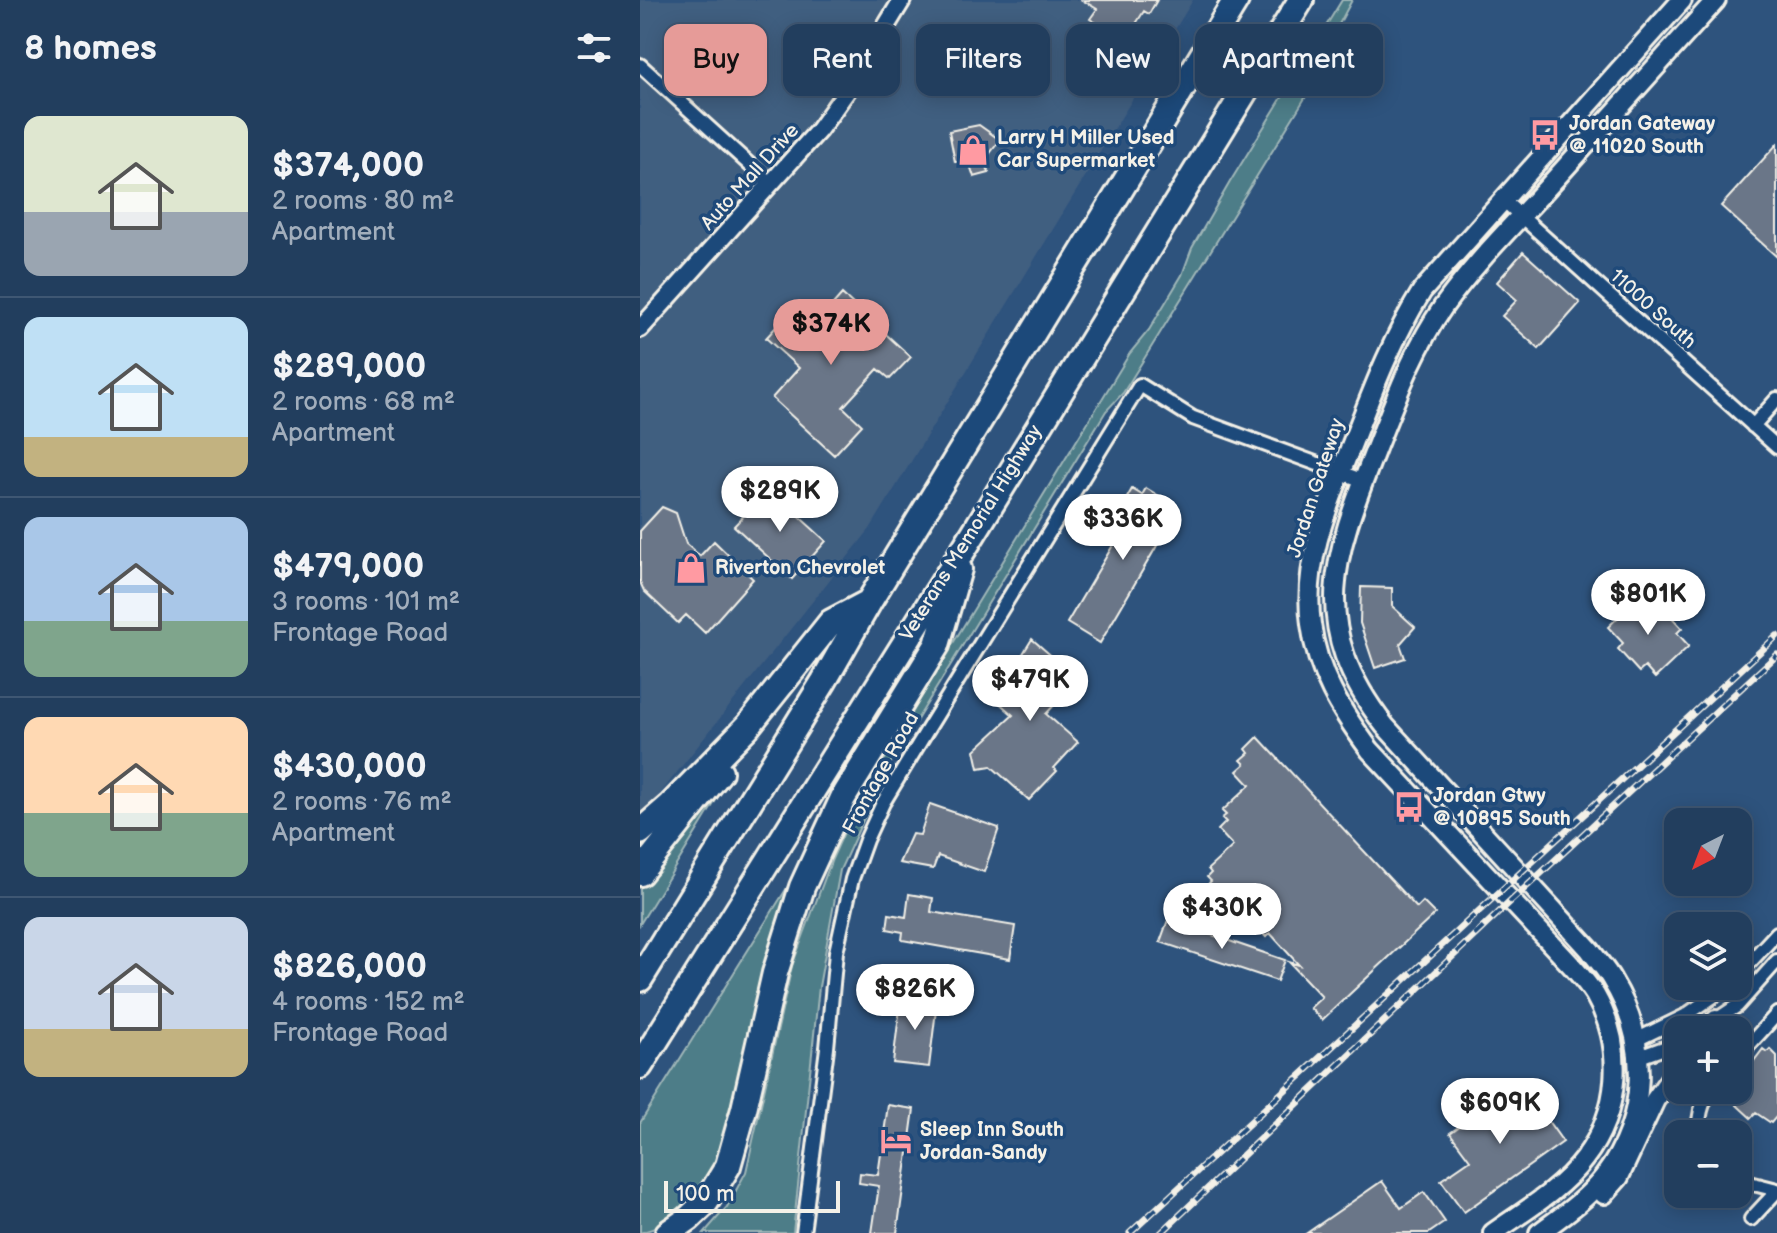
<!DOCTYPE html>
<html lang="en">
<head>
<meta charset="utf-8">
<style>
  :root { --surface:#223e5e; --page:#2e4967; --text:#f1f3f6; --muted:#a2aebc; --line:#3f5773; --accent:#e69b98 }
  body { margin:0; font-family:"Balsamiq Sans",sans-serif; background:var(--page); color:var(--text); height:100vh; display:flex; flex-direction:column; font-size:30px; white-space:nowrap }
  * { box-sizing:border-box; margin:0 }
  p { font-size:26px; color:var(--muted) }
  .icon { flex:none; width:44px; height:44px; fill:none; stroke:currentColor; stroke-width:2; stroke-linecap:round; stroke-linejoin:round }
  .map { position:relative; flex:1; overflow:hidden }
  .side { display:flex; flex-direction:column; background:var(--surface); width:640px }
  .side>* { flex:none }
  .guide { position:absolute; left:24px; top:24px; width:760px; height:72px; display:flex; gap:16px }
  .needle { width:52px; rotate:222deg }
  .buttons { position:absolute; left:1024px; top:808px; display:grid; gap:16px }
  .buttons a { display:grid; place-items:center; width:88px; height:88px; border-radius:16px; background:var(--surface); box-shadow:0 4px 20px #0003,0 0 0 2px var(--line); font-size:40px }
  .scale { position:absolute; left:24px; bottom:20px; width:176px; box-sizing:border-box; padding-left:8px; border:4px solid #f4f1e8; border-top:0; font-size:22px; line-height:28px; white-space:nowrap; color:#f4f1e8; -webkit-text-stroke:6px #1f4a7a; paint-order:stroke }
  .price { position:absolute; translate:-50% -68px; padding:0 18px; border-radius:28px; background:#fff; color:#222; font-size:26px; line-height:52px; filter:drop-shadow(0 2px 4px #0008) }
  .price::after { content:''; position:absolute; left:50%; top:48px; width:24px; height:18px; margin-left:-12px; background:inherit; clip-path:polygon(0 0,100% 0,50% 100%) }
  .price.current { background:var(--accent); color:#111 }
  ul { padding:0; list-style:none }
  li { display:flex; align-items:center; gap:24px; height:200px; padding:0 24px }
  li+li { border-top:2px solid var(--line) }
  li span { display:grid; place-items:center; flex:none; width:224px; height:160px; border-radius:16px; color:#555 }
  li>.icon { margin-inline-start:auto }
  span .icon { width:96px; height:96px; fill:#fffc; stroke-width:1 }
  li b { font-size:34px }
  h2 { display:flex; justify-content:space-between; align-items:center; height:96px; padding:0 24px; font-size:34px }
  .tag { padding:0 28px; border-radius:16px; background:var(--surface); box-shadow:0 4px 20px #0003,0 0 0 2px var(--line); font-size:28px; line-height:72px }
  .tag.current { background:var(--accent); color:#111 }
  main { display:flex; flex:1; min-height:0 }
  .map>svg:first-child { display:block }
  .built { fill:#405e80 }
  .green { fill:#4d7d88; stroke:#a0b7b8; stroke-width:2 }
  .building { fill:#6a7688; stroke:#f4f1e8; stroke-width:2 }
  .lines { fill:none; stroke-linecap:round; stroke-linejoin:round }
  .minor-casing { stroke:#f4f1e8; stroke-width:18 }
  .tertiary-casing { stroke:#f4f1e8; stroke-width:22 }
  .secondary-casing { stroke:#f4f1e8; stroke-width:24 }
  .motorway-casing { stroke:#f4f1e8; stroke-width:30 }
  .minor { stroke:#1f4a7a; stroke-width:12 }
  .tertiary { stroke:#1f4a7a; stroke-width:16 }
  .secondary { stroke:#1f4a7a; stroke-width:18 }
  .motorway { stroke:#1f4a7a; stroke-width:24 }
  .rail-casing { stroke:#f4f1e8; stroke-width:7 }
  .rail { stroke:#1f4a7a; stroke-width:4; stroke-dasharray:12; stroke-linecap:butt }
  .labels { text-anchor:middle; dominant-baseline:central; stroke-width:7; stroke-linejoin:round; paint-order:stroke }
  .poi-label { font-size:20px; font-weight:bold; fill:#f4f1e8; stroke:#1f4a7a; text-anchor:start }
  .street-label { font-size:20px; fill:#f4f1e8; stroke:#1f4a7a }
</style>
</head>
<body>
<main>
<section class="side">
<h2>8 homes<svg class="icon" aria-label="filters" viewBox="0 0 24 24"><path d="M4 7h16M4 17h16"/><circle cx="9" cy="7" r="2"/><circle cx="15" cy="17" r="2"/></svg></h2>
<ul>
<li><span style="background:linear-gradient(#dfe7d0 60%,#9aa5b1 0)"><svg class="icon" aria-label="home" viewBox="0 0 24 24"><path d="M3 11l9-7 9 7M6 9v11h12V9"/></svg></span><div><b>$374,000</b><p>2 rooms · 80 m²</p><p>Apartment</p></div></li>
<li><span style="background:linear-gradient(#bfe0f5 75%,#c2b280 0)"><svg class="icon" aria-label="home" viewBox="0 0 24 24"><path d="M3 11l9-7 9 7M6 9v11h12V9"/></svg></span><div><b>$289,000</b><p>2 rooms · 68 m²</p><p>Apartment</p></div></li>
<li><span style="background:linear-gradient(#a9c7e8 65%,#7fa58c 0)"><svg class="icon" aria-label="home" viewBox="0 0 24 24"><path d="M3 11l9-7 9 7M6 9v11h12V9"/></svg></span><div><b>$479,000</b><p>3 rooms · 101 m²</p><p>Frontage Road</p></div></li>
<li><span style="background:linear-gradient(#ffd9b3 60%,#7fa58c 0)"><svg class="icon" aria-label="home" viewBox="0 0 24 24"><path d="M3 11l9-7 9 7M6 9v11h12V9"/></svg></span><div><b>$430,000</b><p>2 rooms · 76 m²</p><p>Apartment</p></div></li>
<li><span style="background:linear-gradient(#c9d6e8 70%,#c2b280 0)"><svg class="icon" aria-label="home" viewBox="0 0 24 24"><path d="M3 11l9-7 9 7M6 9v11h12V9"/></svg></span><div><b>$826,000</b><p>4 rooms · 152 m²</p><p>Frontage Road</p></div></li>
</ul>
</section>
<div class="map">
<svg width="1137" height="1233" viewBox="0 0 1137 1233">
  <rect width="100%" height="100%" fill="#2e537d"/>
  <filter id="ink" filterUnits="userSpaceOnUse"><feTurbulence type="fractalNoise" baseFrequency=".0125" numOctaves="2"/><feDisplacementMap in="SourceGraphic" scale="16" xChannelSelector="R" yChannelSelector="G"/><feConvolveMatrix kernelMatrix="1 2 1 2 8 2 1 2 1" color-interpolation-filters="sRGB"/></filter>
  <g filter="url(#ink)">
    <!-- built -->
    <path class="built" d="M0,0H553L230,529L0,819Z"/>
    <!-- green -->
    <path class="green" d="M702,0H712L690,41L694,51L483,393L466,411L245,772L200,870L179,987L153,1233H64L87,1207L106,1172L152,966L192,859L210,819L307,653L490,353L509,330L542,275L552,248L590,182Z
      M75,794L78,797L0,924V885Z
      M150,883L152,885C140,921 126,958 117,995C96,1076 98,1206 0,1233V1123Z"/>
    <!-- building -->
    <path class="building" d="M442,0H517L509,14L504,11L485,41L450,19L457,9Z
      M339,125L360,140L345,160L349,173L334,177L329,162H315L309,131Z
      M1137,144V257L1081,206Z
      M883,252L940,303L899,349L862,316L877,300L857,282Z
      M202,294L271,357L250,379L238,369L203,407L222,425L194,455L132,398L159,368L126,338L159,302L179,320Z
      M506,488L539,508L460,643L427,623L479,535L476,533L482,523L475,519L492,489L502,495Z
      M129,489L186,541L152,579L94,526Z
      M22,507L36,513L46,544L60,556L74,541L113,579L65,633L46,615L38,623L4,591L0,582V531Z
      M721,587L752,588V606L775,627L760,644L765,658L735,668L720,623Z
      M1000,596L1017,614L1023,608L1042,628L1037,633L1049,646L1015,678L1005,667L999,672L978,649L983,643L968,627Z
      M392,639L438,679L406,714L438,742L414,768L417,771L389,800L351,766L339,768L335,750L373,715L355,699Z
      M618,737L777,908L783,902L795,914L682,1020L670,1008L682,997L649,962L659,965L630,933L626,937L618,929L616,931L595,911L575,929L554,907L562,900L558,896L571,881L567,877L571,873L568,869L593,846L578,830L586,822L582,818L586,815L582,811L610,785L597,771L605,764L601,760L609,753L606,749Z
      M290,804L359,828L344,872L298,856L293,869L259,863L272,834L280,835Z
      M269,894L293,898L291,912L375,926L370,959L262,940L263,932L247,929L249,914L266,917Z
      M528,920L645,960L637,981L520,942Z
      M261,998L297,1002L289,1067L253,1063Z
      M1123,1049L1127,1052L1130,1049L1137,1056V1116L1131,1123L1116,1113L1111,1118L1088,1097L1094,1090H1098V1082Z
      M881,1083L923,1142L824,1212L801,1180L830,1160L810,1133Z
      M248,1105L274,1109L257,1233H232L239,1186L219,1183L220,1173L238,1175Z
      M742,1181L761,1208L784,1192L805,1222L789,1233H667Z"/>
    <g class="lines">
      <defs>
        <path id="minor" d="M0,65L131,184
          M862,199L1137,447
          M1113,426L1137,399
          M1098,975L1137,933
          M1070,1024L1097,1006L1137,961
          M996,1040L1045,1016L1088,986
          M999,1057L1038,1043
          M1098,1057L1137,1014
          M1059,1134C1058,1117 1061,1105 1070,1090
          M1098,1180L1137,1190
          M1111,1219L1137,1191
          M163,1233L187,1048L196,952L212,879L226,840L243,803L286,732L500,385L553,418L724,481"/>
        <path id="tertiary" d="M0,329L178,131L206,92L262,0"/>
        <path id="secondary" d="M1067,1030L1076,1020
          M964,1194L979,1177L1015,1100L1038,1068
          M853,1233C884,1211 921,1190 944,1159C980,1112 985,1047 955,995C949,985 940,975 932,966L730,750C701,711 677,673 671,624C662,561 691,498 713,441C734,387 751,341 782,291L1042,0
          M899,1233C922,1216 946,1200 964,1177C1008,1119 1010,1042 972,980C966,969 957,960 950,950L745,726C663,621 697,549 740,438C758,393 775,347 803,307C833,265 871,227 906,189C963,126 1019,63 1076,0"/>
        <path id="motorway" d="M0,832L31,805L108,726L191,622L229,602
          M0,873L80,772
          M0,979L184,681L229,602L596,0
          M0,1066L327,544L661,0
          M28,1233L48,1219L66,1202L88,1166L104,1109L135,973L162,887L203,798L297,645L319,569"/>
      </defs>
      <!-- minor casing -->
      <use href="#minor" class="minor-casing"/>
      <!-- tertiary casing -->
      <use href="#tertiary" class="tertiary-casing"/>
      <!-- secondary casing -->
      <use href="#secondary" class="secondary-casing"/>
      <!-- motorway casing -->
      <use href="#motorway" class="motorway-casing"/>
      <!-- minor -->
      <use href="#minor" class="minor"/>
      <!-- tertiary -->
      <use href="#tertiary" class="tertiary"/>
      <!-- secondary -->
      <use href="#secondary" class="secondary"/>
      <!-- motorway -->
      <use href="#motorway" class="motorway"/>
      <defs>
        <path id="rail" d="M490,1233L1137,636
          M521,1233L872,900L1137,655"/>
      </defs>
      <!-- rail casing -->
      <use href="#rail" class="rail-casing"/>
      <!-- rail -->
      <use href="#rail" class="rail"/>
    </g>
  </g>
  <!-- icons -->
  <defs>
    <symbol id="bus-bare" viewBox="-9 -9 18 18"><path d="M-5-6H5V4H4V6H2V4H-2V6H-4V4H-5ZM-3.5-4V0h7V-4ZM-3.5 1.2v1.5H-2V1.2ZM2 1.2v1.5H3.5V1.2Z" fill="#ff9aa2" stroke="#1f4a7a" stroke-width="2.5" paint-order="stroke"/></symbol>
    <symbol id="shop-bare" viewBox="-9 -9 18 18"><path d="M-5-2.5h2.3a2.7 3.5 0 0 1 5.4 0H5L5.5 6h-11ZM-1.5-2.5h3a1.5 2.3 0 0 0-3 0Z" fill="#ff9aa2" stroke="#1f4a7a" stroke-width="2.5" paint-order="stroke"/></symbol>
    <symbol id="hotel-bare" viewBox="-9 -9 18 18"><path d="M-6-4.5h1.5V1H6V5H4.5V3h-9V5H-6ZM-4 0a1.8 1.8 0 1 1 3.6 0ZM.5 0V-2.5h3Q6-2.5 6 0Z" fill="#ff9aa2" stroke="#1f4a7a" stroke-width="2.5" paint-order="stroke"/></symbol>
  </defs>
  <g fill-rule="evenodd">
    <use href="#bus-bare" x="883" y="113" width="44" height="44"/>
    <use href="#shop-bare" x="311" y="128" width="44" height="44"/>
    <use href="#shop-bare" x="29" y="546" width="44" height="44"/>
    <use href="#bus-bare" x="747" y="785" width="44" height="44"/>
    <use href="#hotel-bare" x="234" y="1119" width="44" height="44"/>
  </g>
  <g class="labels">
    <!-- poi labels -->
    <g class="poi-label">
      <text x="929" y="124">Jordan Gateway<tspan x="929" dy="23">@ 11020 South</tspan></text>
      <text x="357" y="138">Larry H Miller Used<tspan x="357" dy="23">Car Supermarket</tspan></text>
      <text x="75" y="568">Riverton Chevrolet</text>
      <text x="793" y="796">Jordan Gtwy<tspan x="793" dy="23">@ 10895 South</tspan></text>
      <text x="280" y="1130">Sleep Inn South<tspan x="280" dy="23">Jordan-Sandy</tspan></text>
    </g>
    <!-- street labels -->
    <g class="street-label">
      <text transform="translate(110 177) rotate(-48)">Auto Mall Drive</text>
      <text transform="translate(1013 309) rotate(42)">11000 South</text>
      <text transform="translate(676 488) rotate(-72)">Jordan Gateway</text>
      <text transform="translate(331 533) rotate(-58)">Veterans Memorial Highway</text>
      <text transform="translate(241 773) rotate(-61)">Frontage Road</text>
    </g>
  </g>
</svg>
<div class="buttons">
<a><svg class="needle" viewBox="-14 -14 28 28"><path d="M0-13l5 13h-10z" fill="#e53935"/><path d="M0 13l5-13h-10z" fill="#a2aebc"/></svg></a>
<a><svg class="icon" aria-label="layers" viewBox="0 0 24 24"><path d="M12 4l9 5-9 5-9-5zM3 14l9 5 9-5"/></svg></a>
<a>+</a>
<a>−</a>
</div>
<div class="scale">100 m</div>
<b class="price current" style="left:191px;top:367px">$374K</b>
<b class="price" style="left:140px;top:534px">$289K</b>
<b class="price" style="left:483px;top:562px">$336K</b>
<b class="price" style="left:1008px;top:637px">$801K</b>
<b class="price" style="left:390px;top:723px">$479K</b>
<b class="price" style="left:582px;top:951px">$430K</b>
<b class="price" style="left:275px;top:1032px">$826K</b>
<b class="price" style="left:860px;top:1146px">$609K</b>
<div class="guide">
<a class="tag current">Buy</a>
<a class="tag">Rent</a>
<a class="tag">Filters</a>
<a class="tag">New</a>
<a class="tag">Apartment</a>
</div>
</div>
</main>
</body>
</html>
